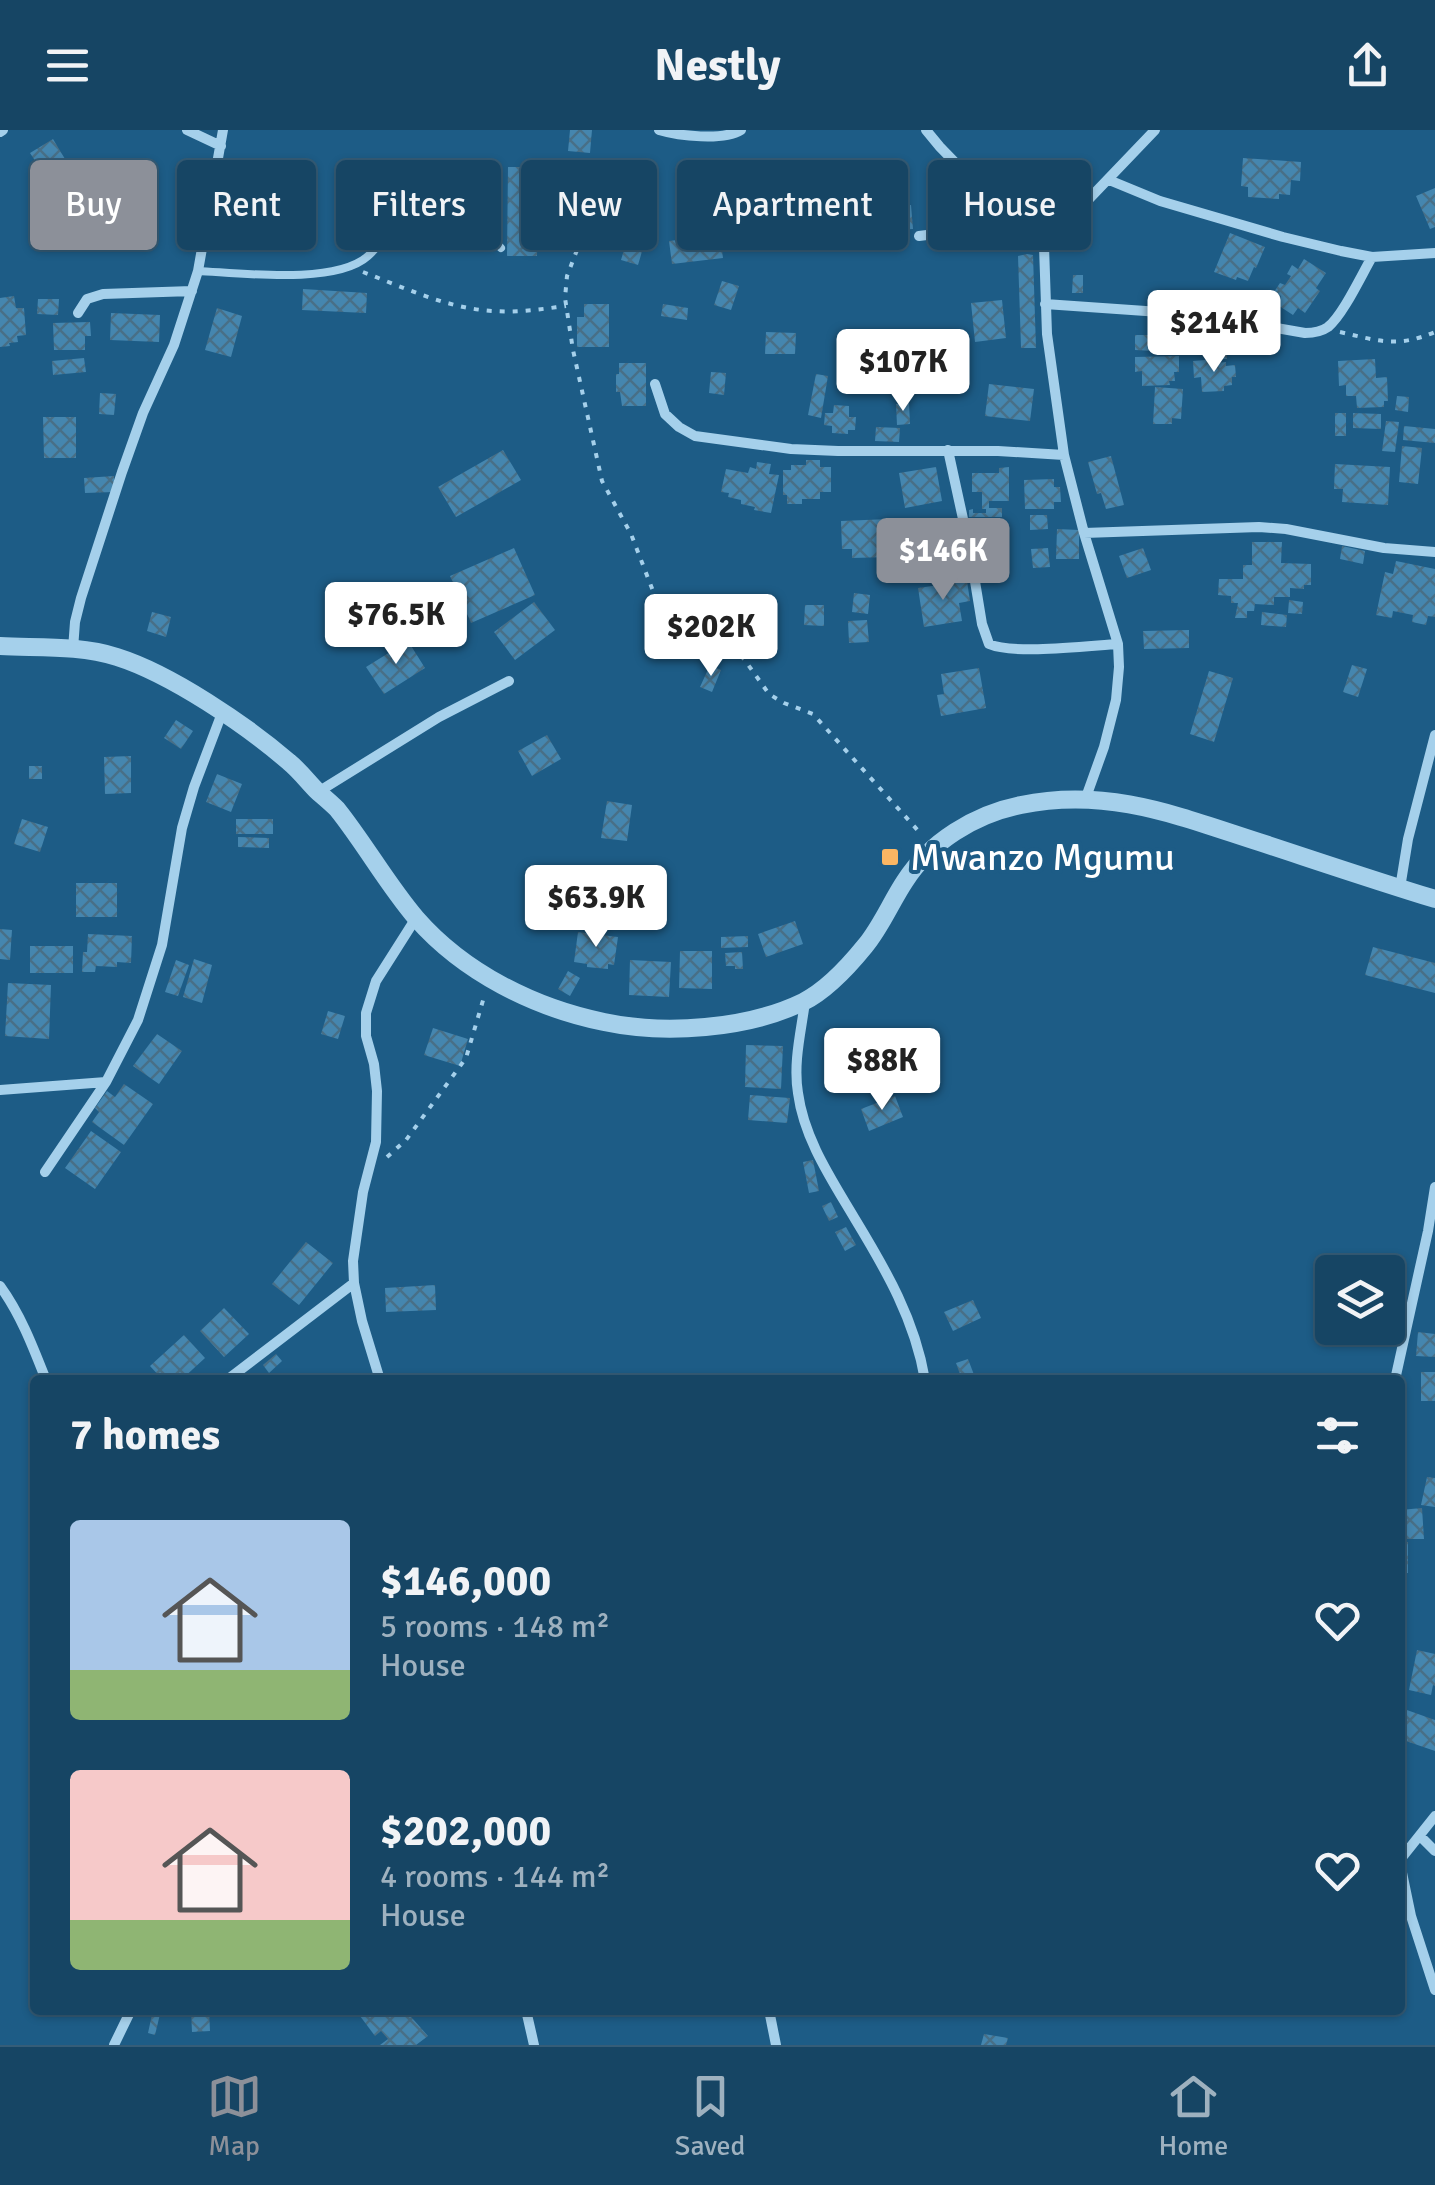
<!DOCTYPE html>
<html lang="en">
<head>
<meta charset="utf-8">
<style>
  :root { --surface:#164564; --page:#234f6d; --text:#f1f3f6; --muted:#9eb1bf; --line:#355d78; --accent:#8c9099 }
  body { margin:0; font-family:Signika,sans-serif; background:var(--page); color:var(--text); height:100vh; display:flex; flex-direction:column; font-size:38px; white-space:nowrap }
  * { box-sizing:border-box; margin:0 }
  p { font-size:32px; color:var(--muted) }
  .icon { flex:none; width:55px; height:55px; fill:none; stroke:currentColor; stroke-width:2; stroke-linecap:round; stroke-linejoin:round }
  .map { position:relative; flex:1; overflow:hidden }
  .drawer { position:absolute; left:30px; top:1245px; width:1375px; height:640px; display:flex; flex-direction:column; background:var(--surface); border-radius:10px; box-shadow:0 2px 8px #0004,0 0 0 2px var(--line) }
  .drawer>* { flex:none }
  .banner { position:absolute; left:30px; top:30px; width:1375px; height:90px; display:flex; gap:20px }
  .buttons { position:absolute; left:1315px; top:1125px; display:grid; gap:20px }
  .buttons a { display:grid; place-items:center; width:90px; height:90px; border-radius:10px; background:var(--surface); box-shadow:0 2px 8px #0004,0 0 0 2px var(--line); font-size:50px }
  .price { position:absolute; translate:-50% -85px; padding:0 22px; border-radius:10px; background:#fff; color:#222; font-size:32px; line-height:65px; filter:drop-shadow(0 2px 5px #0008) }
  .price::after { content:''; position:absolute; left:50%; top:60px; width:30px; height:22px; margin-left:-15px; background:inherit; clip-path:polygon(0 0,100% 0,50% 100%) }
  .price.selected { background:var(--accent); color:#fff }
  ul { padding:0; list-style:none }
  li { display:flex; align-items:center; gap:30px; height:250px; padding:0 40px }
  li span { display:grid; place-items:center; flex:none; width:280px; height:200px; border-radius:10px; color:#555 }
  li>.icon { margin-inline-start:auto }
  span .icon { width:120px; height:120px; fill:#fffc; stroke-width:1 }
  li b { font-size:42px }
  h2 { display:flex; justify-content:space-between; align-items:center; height:120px; padding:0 40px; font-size:42px }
  .pill { padding:0 35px; border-radius:10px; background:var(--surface); box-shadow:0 2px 8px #0004,0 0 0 2px var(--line); font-size:35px; line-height:90px }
  .pill.selected { background:var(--accent); color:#fff }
  header { display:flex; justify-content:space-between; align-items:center; height:130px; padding:0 40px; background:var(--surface); font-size:45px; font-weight:800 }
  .menu { display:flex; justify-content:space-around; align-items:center; height:140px; border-top:2px solid var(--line); background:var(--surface); font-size:28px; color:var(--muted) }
  .menu a { display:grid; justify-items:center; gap:5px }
  .menu .selected { color:var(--accent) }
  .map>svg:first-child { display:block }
  .building { fill:url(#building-cross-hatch) }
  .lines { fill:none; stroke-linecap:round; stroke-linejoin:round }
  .path { stroke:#a5d0eb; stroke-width:4; stroke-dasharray:5 8; stroke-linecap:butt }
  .service { stroke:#a5d0eb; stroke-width:8 }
  .minor { stroke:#a5d0eb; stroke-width:10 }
  .tertiary { stroke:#a5d0eb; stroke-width:18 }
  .poi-dot { fill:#fbb663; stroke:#1d5c86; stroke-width:4 }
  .labels { text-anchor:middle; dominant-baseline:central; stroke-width:8; stroke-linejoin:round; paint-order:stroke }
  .poi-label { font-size:38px; fill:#fff; stroke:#1d5c86; text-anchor:start }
</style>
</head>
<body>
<header><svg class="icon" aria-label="menu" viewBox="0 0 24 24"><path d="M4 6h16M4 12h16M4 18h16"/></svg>Nestly<svg class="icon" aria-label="share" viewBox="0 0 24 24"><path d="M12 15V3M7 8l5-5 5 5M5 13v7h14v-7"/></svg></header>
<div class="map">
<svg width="1435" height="1915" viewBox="0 0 1435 1915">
  <defs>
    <pattern id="building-cross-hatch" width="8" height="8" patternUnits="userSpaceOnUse" patternTransform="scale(2.5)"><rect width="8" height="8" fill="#4586af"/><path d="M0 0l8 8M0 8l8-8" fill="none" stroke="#486f87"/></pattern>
  </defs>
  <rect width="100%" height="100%" fill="#1d5c86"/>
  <!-- building -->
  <path class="building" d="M570,0H592L590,23L568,21Z
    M53,9L65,29L43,43L30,23Z
    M1243,28L1301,32L1300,51L1291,50L1290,65L1279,64V69L1248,67V57L1241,56Z
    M508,37H538L537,126H507Z
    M887,48L888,70L861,71L859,50Z
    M1435,58V97L1430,99L1416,66Z
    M911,75L913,99L878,101L877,78Z
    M629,103L646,108L638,135L621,130Z
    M1230,103L1265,117L1256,138L1254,137L1248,151L1237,147L1236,150L1214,142Z
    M720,105L723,128L672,134L669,111Z
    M1027,124L1033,125L1036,218H1021L1018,126Z
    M1304,129L1326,143L1316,158L1320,161L1305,183L1298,178L1293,185L1276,174L1281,166L1274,162L1280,153L1285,155L1291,146L1287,144L1292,135L1298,139Z
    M1073,145H1083V163H1072Z
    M722,151L739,156L731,180L714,175Z
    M303,159L367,163L366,183L302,180Z
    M14,166L16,178H24L26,205L17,206L18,212L9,213L10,216L0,217V168Z
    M38,169H59L58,185L37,184Z
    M1002,170L1006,208L975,212L971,173Z
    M584,174H609V217H577V187H584Z
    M663,174L688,178L687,190L661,186Z
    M217,178L242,186L231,227L205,220Z
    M111,183L160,185L159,212L110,210Z
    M1151,186L1180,187L1179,216H1171L1170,222L1135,220V205H1150Z
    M90,192L91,206H85V220H54L53,193Z
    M1207,195H1239V212H1244V224H1227V229H1220V223H1201V218H1191V210L1197,211V205H1207Z
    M766,202L796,203L795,224H765Z
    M1179,226V242H1174L1175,251H1169L1170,255L1142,256V241L1135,242V227Z
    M84,228L86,242L53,245L52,231Z
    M1217,229V233L1226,232V236L1235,235L1236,247H1232V255L1224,256V261L1202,262L1201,247L1194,248L1193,231Z
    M1375,229L1376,248L1387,247L1388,271H1384V277L1357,278L1356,266H1346V255L1339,256L1338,231Z
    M619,233H646V276H622L620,262H616V244H619Z
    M711,242L726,243L724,265L709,263Z
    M816,244L828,246L821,288L808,285Z
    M989,254L1034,259L1030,291L985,286Z
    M1155,257L1183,259L1181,289L1172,288V294H1153Z
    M100,263L116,264L114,285L99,284Z
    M1397,266L1409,267L1408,282L1395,280Z
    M909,273L910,294L897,295L896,274Z
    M834,275L849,276V287H856L855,300H848V304L832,303V296L824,295L825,283H833Z
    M1335,283H1346V306H1335Z
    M1353,283L1381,284V299L1353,298Z
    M43,287H76V328H44Z
    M1386,291L1399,292L1395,322L1382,321Z
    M1404,296L1435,299V313L1403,310Z
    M876,297L900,298L899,312L875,311Z
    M1402,316L1422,318L1418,354L1399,352Z
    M503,320L521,350L456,387L438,357Z
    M1111,326L1124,375L1106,379L1101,363L1097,364L1088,332Z
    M806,330H820V337H831V362H820V369H802V374H787V365H783V340H791V335H806Z
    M757,332L771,334L769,344L779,345L771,383L754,380L755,377L741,374V370L728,367L729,363L721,362L726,339L748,343L750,337L756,339Z
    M1335,334L1390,337L1388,375L1342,372L1343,359H1334Z
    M936,337L942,371L905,378L899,343Z
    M1009,337V371H989V378H1002V387H969V380L973,379V383H986V379H982V362H972V343H999V338Z
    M114,346V362L85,363L84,348Z
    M1054,349V357H1060L1061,372H1054V379H1025L1024,350Z
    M1030,385H1047L1048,399L1030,400Z
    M889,389L890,427L852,428V419H842L841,391Z
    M944,397L945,423L909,425L908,399Z
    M1057,399L1079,400V429H1056Z
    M1252,412H1282L1281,433L1311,434V455H1304V459L1290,458V467H1274V475L1255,474L1254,481H1247V488H1235L1238,473H1231V466L1218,465L1219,449H1243V435H1252Z
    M1342,416L1365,421L1363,434L1340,429Z
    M514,418L535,465L471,493L450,446Z
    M1048,418L1050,437L1033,438L1031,419Z
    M1143,418L1151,440L1127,448L1119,426Z
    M1396,431L1435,439V487L1428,486L1426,495L1412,492L1413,485L1393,481L1392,488L1376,485L1385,442L1393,444Z
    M967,451L970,471L959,473L962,491L924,497L918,458Z
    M854,463L870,465L868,484L852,482Z
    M1289,470L1303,472L1302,484L1288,483Z
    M534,472L555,500L515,530L494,502Z
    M805,475H824V496L804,495Z
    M152,482L171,487L166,507L147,501Z
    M1262,482L1287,485L1286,497L1261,495Z
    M349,483L355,492L335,505L329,495Z
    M741,487L760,493L755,508L737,502Z
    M867,490L869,512L849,513L848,491Z
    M1189,500V518L1144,519L1143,501Z
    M408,511L425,538L384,564L366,537Z
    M710,535L721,540L712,562L700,557Z
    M1352,535L1367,539L1358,567L1343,562Z
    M979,538L986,578L941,586L937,565L944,564L941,544Z
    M1209,541L1233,548L1214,612L1190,604Z
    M176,590L193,601L181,619L164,608Z
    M547,605L561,629L532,646L518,621Z
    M131,626V663L105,664L104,627Z
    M29,636H42V649H29Z
    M217,644L242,654L231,682L206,672Z
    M607,671L632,675L627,711L601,708Z
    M22,689L48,697L40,722L14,714Z
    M236,689H273V704H236Z
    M238,707L269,708V718L238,717Z
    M76,753H117V787H76Z
    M795,791L803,814L766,827L758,804Z
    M0,799L12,800L10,830L0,829Z
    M578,802L618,807L614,835L608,834V839L587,837V834L574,832Z
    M88,804L132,806L131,833L117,832V837L96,836L95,842H82L83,822H87Z
    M748,806V817L721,818V807Z
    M30,816H73V843H30Z
    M1373,817L1435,833V863L1365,845Z
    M680,821H712V859L679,858Z
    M742,822L743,839H735V836H726L725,823Z
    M194,829L212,835L202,873L183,867Z
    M176,830L189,835L178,866L165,862Z
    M630,830L671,832L669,867L629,865Z
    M568,841L580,848L570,866L558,859Z
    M8,853L51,855L49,909L5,906Z
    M328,881L345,886L338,909L321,904Z
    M433,898L468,909L460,936L424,925Z
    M157,904L182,921L159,954L133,936Z
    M746,915L783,916L781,959L745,957Z
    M124,954L153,974L124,1015L92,992L99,982L95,978L107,961L115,967Z
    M750,965L790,968L787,993L748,990Z
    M895,966L903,987L869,1001L861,979Z
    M91,1001L121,1022L95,1059L65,1038Z
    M813,1030L819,1061L809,1063L803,1032Z
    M831,1072L838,1087L829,1091L822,1076Z
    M846,1097L856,1115L845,1121L835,1102Z
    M306,1112L333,1133L299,1175L272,1154Z
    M435,1155L436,1180L386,1182L385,1158Z
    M973,1170L981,1188L953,1201L944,1182Z
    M224,1178L249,1204L224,1227L200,1201Z
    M1418,1202L1435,1204V1227L1416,1226Z
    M184,1205L205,1228L181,1250H163L150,1236Z
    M276,1224L282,1231L269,1243L263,1235Z
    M968,1229L976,1250H962L956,1233Z
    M1421,1242H1435V1271H1421Z
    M1427,1347L1435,1348V1377L1421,1375Z
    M1422,1378L1424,1409H1400V1380Z
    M1400,1412H1408V1443H1400Z
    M1417,1520L1435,1524V1556L1433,1555L1431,1565L1409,1560Z
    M1404,1579L1435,1590V1621L1400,1609V1591Z
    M153,1880H161L155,1905L148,1903Z
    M191,1880H209L210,1901L192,1902Z
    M368,1880H405L428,1906L416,1915H380L388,1909L381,1901L375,1906L360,1886Z
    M984,1904L1008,1908L1006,1915H981Z"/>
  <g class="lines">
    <!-- path -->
    <path class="path" d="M613,51L577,120L567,146L565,168L573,220L602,351L631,404L653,461L660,469L718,502L744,529L769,564L784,573L813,584L922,705
      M363,142C405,158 449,179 494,181C518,183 542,179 566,176
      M1340,202C1379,211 1397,218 1435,202
      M387,1027L406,1010L466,928L484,867"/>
    <!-- service -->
    <path class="service" d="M198,141C240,143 336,155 368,126C383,113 395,92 407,76C443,52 477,95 501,118"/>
    <!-- minor -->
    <path class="minor" d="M187,0L221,16
      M659,0C679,6 723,11 741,0
      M926,0L940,17L1011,90L1044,116
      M0,2L3,0
      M1109,50L1160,71L1283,107L1341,121L1372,127L1435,123
      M919,106L974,99L1011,90
      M1045,174L1203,185L1305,203C1313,203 1321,202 1328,197C1343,185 1362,144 1372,127
      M78,183L87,169L103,164L192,161
      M655,254L665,284L679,297L695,306L791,319L838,321H998L1064,325
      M948,320L970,421L982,494L989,514C1014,525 1087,516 1118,514
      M1084,403L1259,397L1286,399L1384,418L1435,422
      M73,519L75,492L81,468L122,342L143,283L174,215L198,141L223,0
      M318,662L439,587L509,551
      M1085,670L1104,617L1116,570L1119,537L1118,514L1084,403L1064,325L1047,204L1044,116L1155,0
      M1400,758L1408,709L1435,605
      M805,872C801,902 793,933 798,963C804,1009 832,1050 855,1089C886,1140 915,1190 925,1250
      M0,960L106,952
      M45,1042L106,952L138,890L162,815L182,698L194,657L222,583
      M0,1156C21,1185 33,1217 46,1250
      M227,1250L354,1153
      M380,1250L362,1191L354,1153L353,1131L363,1062L376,1012L377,961L374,934L366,906V883L376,851L416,788
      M1395,1250L1428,1101L1435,1057
      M1420,1706L1435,1721
      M1400,1730L1435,1686
      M1400,1733L1411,1786L1435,1860
      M526,1880L534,1915
      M769,1880L776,1915
      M114,1915L131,1880"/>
    <!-- tertiary -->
    <path class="tertiary" d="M0,516C38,518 80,515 117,527C171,544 246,595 289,632C300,641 308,652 318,662C325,668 331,673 337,679C365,714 387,754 416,788C464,843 535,878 604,892C665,905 747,899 803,872C827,860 848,837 865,816C881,797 891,772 905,751C930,712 975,684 1021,675C1108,657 1178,686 1259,712C1317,731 1376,751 1435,769"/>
  </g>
  <!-- markers -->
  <rect class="poi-dot" x="880" y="717" width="20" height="20" rx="5"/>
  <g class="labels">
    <!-- poi labels -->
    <g class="poi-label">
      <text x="910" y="727">Mwanzo Mgumu</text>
    </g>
  </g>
</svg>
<div class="buttons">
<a><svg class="icon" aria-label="layers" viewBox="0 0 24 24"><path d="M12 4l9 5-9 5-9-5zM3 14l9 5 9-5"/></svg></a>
</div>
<b class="price" style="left:1214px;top:245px">$214K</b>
<b class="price" style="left:903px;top:284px">$107K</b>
<b class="price selected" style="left:943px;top:473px">$146K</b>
<b class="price" style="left:396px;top:537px">$76.5K</b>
<b class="price" style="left:711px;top:549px">$202K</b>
<b class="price" style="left:596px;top:820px">$63.9K</b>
<b class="price" style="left:882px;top:983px">$88K</b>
<div class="banner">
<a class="pill selected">Buy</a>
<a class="pill">Rent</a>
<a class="pill">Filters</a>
<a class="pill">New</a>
<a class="pill">Apartment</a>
<a class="pill">House</a>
</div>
<section class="drawer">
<h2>7 homes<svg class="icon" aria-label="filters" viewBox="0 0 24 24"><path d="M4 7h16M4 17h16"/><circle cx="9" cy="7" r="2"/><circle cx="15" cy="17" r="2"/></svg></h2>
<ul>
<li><span style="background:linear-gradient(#a9c7e8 75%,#8fb573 0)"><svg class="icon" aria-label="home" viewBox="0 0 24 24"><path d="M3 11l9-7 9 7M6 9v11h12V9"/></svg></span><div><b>$146,000</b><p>5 rooms · 148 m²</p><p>House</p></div><svg class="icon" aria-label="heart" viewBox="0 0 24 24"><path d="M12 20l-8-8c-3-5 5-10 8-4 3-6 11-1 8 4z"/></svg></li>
<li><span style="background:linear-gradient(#f6c9c9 75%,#8fb573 0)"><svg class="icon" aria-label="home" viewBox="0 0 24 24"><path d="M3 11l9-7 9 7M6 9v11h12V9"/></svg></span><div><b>$202,000</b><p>4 rooms · 144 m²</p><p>House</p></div><svg class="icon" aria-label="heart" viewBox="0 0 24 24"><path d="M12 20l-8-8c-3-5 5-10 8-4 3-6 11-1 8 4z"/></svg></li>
</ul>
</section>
</div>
<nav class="menu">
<a class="selected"><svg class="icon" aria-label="map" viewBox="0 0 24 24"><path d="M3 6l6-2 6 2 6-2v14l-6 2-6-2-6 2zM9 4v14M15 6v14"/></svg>Map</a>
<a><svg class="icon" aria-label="saved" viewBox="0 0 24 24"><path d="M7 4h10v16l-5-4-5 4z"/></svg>Saved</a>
<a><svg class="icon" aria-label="home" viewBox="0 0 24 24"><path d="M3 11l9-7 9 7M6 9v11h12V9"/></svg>Home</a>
</nav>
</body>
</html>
